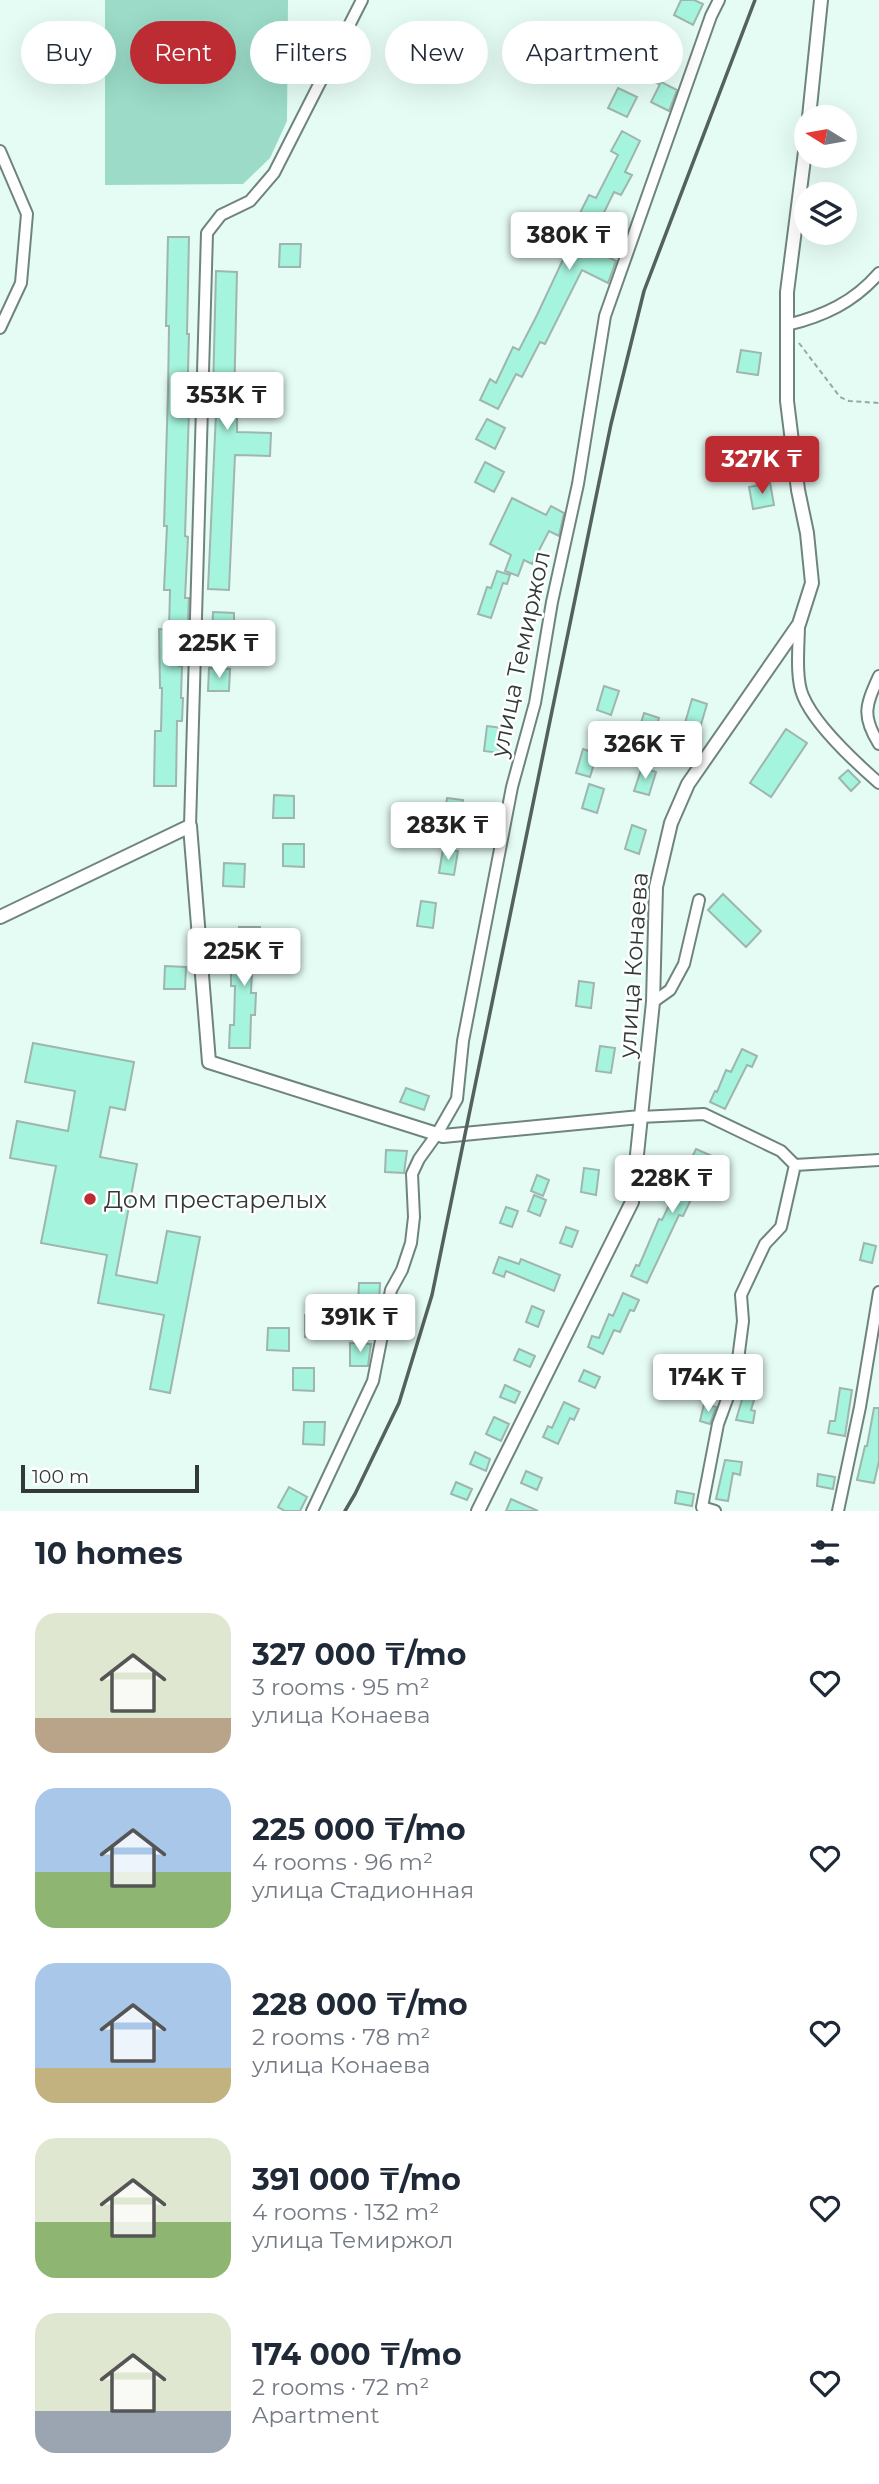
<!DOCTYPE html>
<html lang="en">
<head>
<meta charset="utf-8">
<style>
  :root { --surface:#fff; --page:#f2f2f3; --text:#1f2937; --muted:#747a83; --accent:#bc2c32 }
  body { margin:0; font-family:Montserrat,sans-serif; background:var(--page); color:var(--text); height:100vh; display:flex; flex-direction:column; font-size:26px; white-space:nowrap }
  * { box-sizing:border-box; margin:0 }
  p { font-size:23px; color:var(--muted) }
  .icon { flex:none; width:38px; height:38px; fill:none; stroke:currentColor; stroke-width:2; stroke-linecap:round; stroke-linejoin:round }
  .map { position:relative; height:1511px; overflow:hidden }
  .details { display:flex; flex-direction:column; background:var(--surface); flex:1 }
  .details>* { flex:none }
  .top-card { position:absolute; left:21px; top:21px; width:838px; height:63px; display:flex; gap:14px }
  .needle { width:46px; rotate:281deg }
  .buttons { position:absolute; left:794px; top:105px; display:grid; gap:14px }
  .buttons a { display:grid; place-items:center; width:63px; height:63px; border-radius:50%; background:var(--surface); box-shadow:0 7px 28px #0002; font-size:35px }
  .scale { position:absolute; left:21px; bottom:18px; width:178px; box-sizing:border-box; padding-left:7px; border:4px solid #313a37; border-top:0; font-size:19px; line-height:24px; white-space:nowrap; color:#313a37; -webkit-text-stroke:5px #fff; paint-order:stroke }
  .price { position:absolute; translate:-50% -60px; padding:0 16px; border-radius:7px; background:#fff; color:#222; font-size:23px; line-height:46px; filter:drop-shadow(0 2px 4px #0008) }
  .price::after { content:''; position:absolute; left:50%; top:42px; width:21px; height:16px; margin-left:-10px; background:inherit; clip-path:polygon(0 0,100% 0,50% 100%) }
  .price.active { background:var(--accent); color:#fff }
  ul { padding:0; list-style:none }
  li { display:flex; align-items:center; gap:21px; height:175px; padding:0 35px }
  li span { display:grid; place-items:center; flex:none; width:196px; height:140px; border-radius:21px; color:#555 }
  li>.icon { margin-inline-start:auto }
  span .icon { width:84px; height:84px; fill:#fffc; stroke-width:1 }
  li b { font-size:30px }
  h2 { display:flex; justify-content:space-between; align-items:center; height:84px; padding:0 35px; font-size:30px }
  .chip { padding:0 24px; border-radius:32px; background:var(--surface); box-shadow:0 7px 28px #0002; font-size:24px; line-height:63px }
  .chip.active { background:var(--accent); color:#fff }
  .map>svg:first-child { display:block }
  .green { fill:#9bdbc8 }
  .building { fill:#a5f4dd; stroke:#9fb5ae; stroke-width:2 }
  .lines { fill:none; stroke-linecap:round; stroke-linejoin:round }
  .minor-casing { stroke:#70847e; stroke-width:14 }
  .tertiary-casing { stroke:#70847e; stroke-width:16 }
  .path { stroke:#97a8a3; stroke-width:2; stroke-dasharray:5 3.5; stroke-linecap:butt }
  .minor { stroke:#fff; stroke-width:10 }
  .tertiary { stroke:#fff; stroke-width:12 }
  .rail { stroke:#55615d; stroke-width:3.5 }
  .poi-dot { fill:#bc2c32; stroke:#fff; stroke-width:2.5 }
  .labels { text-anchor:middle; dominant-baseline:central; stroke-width:5; stroke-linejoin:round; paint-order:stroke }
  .street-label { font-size:24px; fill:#313a37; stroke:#fff }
  .poi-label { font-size:24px; fill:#313a37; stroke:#fff; text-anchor:start }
</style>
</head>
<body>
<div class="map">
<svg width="879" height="1511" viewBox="0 0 879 1511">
  <rect width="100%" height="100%" fill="#e5fcf5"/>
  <!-- green -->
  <path class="green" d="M105,0H288L287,121L270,158L243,184L105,185Z"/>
  <!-- building -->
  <path class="building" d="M681,0H694L703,4L693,25L674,15Z
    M649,54L668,64L658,84L639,74Z
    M661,82L677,90L669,111L651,102Z
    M618,88L637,97L627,117L608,108Z
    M622,131L640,141L625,172L632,175L621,195L614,192L592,237L595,238L590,248L616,261L608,283L582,270L545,344L540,342L522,377L516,374L498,409L480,400L490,379L496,383L513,347L519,350L537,315L583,217L579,215L589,195L596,198L618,155L611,151Z
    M168,237H189L187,334H189L187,409H189L185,536L188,537L185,598H189L188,621H180L179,666H182L181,698H183L182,721H177L176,786H154L155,731H161L162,688H160L159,629L169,630L170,590H164L167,526H164L168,392L169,326H166Z
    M280,244H301L300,267H279Z
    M216,271L237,272L234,405H237V432L271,433L270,456L235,455L229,590L208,589L217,391H213Z
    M741,350L761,353L758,375L737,372Z
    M487,419L505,428L495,449L476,439Z
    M485,462L504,472L494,492L475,482Z
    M770,483L774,505L753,509L749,487Z
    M512,498L546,515L551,506L564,513L559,536L549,531L532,564L524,560L518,576L505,571L511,555L490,544Z
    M497,571L510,575L507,584L503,583L491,618L478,614L487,587L491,588Z
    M213,612L234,613V635H212Z
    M209,668L230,669L229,691H208Z
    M604,686L619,691L611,715L597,710Z
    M692,699L707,704L700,728L685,723Z
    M644,713L659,718L652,742L637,737Z
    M487,726L503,728L499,753L484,751Z
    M786,729L807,743L771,797L750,783Z
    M583,749L597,754L590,777L576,773Z
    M642,767L656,772L649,795L634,791Z
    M848,770L860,782L851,791L839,778Z
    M589,784L604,789L597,813L582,808Z
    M274,795L294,796V818H273Z
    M447,798L463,800L459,825L444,823Z
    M632,825L646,830L639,854L625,849Z
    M283,844H304V867L283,866Z
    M443,849L458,851L454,875L439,873Z
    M224,863L245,864L244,887L223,886Z
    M723,894L761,931L746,947L708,910Z
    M421,901L436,903L433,928L417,926Z
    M239,927H260L259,950H253L251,993H256L255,1015H251L250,1048H229L230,1025H234L235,986H231V964H238Z
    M165,966L186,967L185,989H164Z
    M579,981L594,983L591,1008L576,1006Z
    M33,1043L134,1062L125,1110L110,1107L100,1157L137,1164L116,1275L157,1283L167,1231L200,1237L170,1393L150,1389L164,1315L98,1303L107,1255L41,1243L56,1166L10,1158L17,1121L68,1131L75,1091L25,1082Z
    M600,1046L615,1048L611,1073L596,1071Z
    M742,1049L757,1056L752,1067L747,1065L725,1109L710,1102L715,1091L717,1092L726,1070L731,1072Z
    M406,1088L429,1096L424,1110L400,1102Z
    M696,1149L712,1156L683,1216L679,1215L647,1283L631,1276L636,1265L639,1266L659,1219L662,1220Z
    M386,1150L407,1151L404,1173L385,1172Z
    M584,1168L599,1170L596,1195L581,1192Z
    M537,1175L549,1180L543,1196L531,1191Z
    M534,1195L546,1200L540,1216L528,1211Z
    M506,1207L518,1211L512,1227L500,1223Z
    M566,1227L578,1231L572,1247L560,1243Z
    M864,1243L876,1246L872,1263L860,1260Z
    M499,1257L519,1264L521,1259L560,1275L554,1291L506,1271L504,1277L493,1273Z
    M359,1283H380L379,1306L358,1305Z
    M623,1293L639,1300L634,1311L630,1310L620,1332L614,1330L603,1354L588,1347L592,1336L599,1338L609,1314L613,1316Z
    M532,1306L544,1311L538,1327L526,1322Z
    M305,1315L326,1316V1338L305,1337Z
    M268,1328H289V1351L267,1350Z
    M350,1343L371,1344L368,1366H350Z
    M519,1349L535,1356L530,1367L514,1360Z
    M293,1368H314V1391L293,1390Z
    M584,1370L600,1377L595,1388L579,1381Z
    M748,1379L759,1383L751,1410L755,1411L753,1423L736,1420Z
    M505,1385L520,1392L515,1403L500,1397Z
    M840,1388L852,1390L845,1436L828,1433L830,1421H835Z
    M564,1402L579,1409L574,1420L570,1418L558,1444L543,1437L548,1426L552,1428Z
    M704,1404L716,1407L710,1424L700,1421Z
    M874,1408H879V1461L874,1483L857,1480L865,1446H867Z
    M494,1417L509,1424L501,1441L486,1434Z
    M304,1422H325L324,1445L303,1444Z
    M475,1452L490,1459L486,1471L470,1464Z
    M725,1460L742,1462L740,1475L733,1473L728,1501L716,1499Z
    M526,1471L542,1478L537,1490L521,1483Z
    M818,1474L835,1477L833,1489L817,1486Z
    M456,1482L472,1489L467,1500L451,1494Z
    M289,1487L307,1497L300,1511H285L278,1507Z
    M677,1491L694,1494L692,1506L675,1503Z
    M511,1499L538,1511H506Z"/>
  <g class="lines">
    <defs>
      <path id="minor" d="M0,151L27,214L21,283L0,328
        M787,325C824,316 854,302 879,273
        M799,624C799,644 795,678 803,696C815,725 855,762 879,783
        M879,676C866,705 861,715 879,744
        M190,826L207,233L221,215L250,201L274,173L362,0
        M653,1002L670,990L684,964L699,900
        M640,1117L704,1114L781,1151L795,1165
        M312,1511L373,1381L391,1290L402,1270L411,1243L414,1217L412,1174L419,1159L437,1134L457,1099L463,1041L512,787L535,703L552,602L578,484L605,316L711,16L719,0
        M715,1511L702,1507L718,1424L736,1375L743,1321L741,1295L765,1244L781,1227L795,1165L879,1160
        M838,1511L860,1407L879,1292"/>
      <path id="tertiary" d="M809,117L821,0
        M0,917L190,826L209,1062L443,1136L640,1117
        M478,1511L632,1202L653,1002L656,887L671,823L688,784L799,624L812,583L807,533L798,490L787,401V292L807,136"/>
    </defs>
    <!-- minor casing -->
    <use href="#minor" class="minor-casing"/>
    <!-- tertiary casing -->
    <use href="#tertiary" class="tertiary-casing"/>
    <!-- path -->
    <path class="path" d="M799,343L840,397L849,401L879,403"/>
    <!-- minor -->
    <use href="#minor" class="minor"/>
    <!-- tertiary -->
    <use href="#tertiary" class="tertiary"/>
    <!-- rail -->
    <path class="rail" d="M345,1511L355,1494L399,1403L432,1295L611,424L644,291L755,0"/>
  </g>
  <!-- markers -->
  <circle class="poi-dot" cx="90" cy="1199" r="7"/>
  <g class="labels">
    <!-- street labels -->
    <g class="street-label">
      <text transform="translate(520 654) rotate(-78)">улица Темиржол</text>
      <text transform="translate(633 965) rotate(-86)">улица Конаева</text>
    </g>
    <!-- poi labels -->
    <g class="poi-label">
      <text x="104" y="1199">Дом престарелых</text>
    </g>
  </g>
</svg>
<div class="buttons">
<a><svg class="needle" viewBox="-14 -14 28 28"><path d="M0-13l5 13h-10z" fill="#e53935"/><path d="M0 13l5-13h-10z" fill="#747a83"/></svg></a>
<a><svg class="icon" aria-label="layers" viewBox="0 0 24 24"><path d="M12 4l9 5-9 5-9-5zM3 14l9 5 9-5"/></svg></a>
</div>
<div class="scale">100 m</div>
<b class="price" style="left:569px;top:272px">380K ₸</b>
<b class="price" style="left:227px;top:432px">353K ₸</b>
<b class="price active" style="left:762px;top:496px">327K ₸</b>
<b class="price" style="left:219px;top:680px">225K ₸</b>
<b class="price" style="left:645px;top:781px">326K ₸</b>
<b class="price" style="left:448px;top:862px">283K ₸</b>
<b class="price" style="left:244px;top:988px">225K ₸</b>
<b class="price" style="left:672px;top:1215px">228K ₸</b>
<b class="price" style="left:360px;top:1354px">391K ₸</b>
<b class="price" style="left:708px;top:1414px">174K ₸</b>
<div class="top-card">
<a class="chip">Buy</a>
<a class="chip active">Rent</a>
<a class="chip">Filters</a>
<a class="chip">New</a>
<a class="chip">Apartment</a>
</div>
</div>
<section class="details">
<h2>10 homes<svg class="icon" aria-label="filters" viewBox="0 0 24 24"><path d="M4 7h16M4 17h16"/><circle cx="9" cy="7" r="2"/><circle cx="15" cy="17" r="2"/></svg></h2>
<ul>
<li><span style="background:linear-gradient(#dfe7d0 75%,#b9a48a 0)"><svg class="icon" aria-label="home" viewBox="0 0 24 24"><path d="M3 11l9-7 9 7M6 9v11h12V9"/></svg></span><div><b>327 000 ₸/mo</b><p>3 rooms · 95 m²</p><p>улица Конаева</p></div><svg class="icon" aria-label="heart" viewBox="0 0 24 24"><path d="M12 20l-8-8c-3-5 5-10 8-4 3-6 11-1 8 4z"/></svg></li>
<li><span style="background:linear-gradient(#a9c7e8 60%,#8fb573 0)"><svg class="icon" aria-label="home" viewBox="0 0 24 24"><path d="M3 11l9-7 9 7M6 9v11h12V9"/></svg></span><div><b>225 000 ₸/mo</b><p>4 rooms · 96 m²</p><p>улица Стадионная</p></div><svg class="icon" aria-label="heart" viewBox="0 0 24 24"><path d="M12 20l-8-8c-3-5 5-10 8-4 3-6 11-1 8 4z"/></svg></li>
<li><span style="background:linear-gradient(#a9c7e8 75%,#c2b280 0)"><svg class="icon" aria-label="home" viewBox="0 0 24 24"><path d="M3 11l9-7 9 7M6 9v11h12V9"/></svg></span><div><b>228 000 ₸/mo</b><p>2 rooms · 78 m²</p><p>улица Конаева</p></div><svg class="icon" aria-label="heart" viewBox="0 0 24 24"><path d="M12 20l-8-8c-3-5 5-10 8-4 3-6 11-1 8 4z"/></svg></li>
<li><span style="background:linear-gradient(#dfe7d0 60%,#8fb573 0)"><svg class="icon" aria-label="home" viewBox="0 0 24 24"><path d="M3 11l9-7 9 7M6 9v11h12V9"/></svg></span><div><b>391 000 ₸/mo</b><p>4 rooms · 132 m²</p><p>улица Темиржол</p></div><svg class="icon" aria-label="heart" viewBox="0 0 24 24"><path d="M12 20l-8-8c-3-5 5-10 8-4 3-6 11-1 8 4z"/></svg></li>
<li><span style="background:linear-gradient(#dfe7d0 70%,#9aa5b1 0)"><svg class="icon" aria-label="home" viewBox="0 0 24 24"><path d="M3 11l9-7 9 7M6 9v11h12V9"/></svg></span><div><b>174 000 ₸/mo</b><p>2 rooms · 72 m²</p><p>Apartment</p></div><svg class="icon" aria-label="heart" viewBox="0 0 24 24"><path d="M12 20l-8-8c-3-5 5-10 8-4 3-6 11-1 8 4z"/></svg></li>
</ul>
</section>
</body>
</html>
